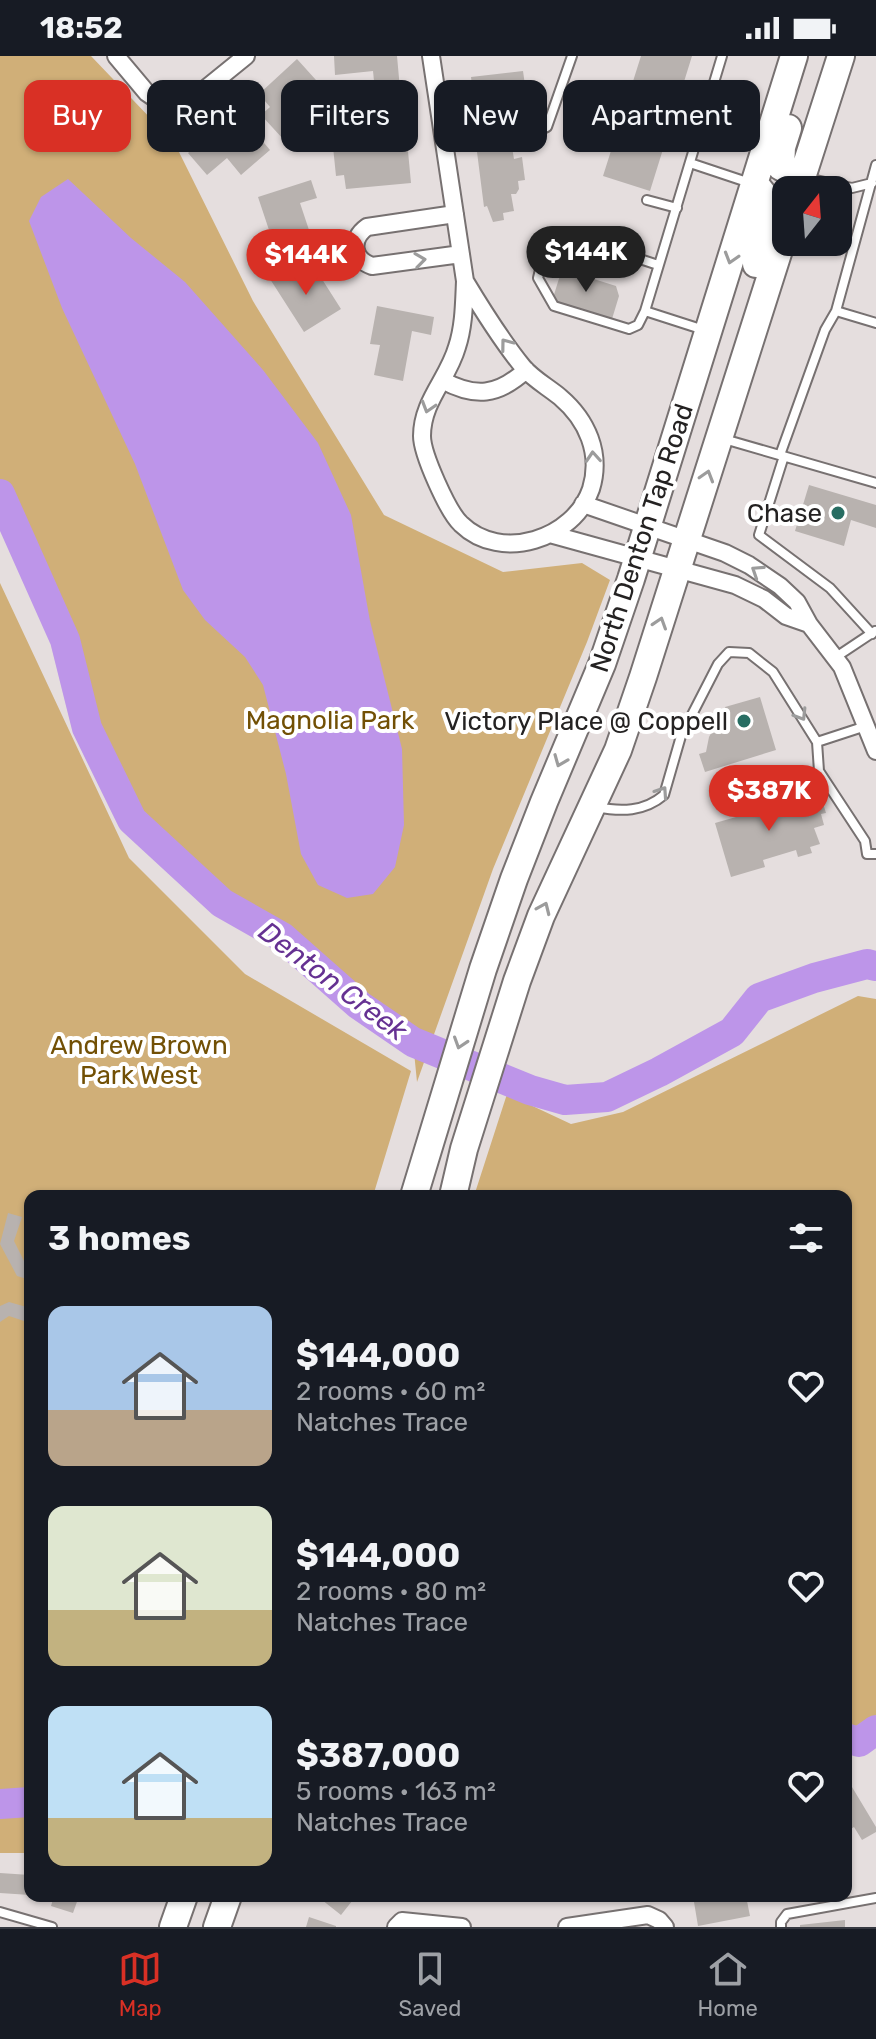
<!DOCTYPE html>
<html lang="en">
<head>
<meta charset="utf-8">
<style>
  :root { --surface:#171b24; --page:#20242c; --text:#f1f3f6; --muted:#9ea1a6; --line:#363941; --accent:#d93025 }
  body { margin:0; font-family:Rubik,sans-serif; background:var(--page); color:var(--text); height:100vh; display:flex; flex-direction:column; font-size:30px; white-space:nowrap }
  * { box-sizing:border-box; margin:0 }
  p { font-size:26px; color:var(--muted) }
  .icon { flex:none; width:44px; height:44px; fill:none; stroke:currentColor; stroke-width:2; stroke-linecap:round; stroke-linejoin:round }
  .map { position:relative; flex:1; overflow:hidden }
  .sheet { position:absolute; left:24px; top:1134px; width:828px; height:712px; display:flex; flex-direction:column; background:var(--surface); border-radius:16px; box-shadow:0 2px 6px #0004 }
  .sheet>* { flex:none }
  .hud { position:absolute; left:24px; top:24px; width:828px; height:72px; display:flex; gap:16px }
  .needle { width:52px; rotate:17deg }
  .tools { position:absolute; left:772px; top:120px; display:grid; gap:16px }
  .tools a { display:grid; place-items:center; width:80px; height:80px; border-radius:16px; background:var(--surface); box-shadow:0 2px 6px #0004; font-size:40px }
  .price { position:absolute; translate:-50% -68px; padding:0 18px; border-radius:28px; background:var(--accent); color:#fff; font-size:26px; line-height:52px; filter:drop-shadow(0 2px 4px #0008) }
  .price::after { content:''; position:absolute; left:50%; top:48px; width:24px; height:18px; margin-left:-12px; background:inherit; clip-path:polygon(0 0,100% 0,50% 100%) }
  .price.current { background:#222; color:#fff }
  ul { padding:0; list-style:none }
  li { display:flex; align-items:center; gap:24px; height:200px; padding:0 24px }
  li span { display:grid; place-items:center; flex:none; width:224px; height:160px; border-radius:16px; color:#555 }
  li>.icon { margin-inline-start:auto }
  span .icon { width:96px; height:96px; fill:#fffc; stroke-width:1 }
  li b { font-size:34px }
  h2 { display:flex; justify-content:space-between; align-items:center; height:96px; padding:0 24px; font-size:34px }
  .pill { padding:0 28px; border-radius:16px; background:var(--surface); box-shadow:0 2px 6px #0004; font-size:28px; line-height:72px }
  .pill.current { background:var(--accent); color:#fff }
  .status { display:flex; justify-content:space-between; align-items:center; height:56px; padding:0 40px; background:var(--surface); direction:ltr }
  .status svg { height:22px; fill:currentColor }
  .tab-bar { display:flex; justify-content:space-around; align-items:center; height:112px; border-top:2px solid var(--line); background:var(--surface); font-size:22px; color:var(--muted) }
  .tab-bar a { display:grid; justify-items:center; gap:4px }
  .tab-bar .current { color:var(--accent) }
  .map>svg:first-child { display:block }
  .green { fill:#d0af78 }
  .water { fill:#bd95e9 }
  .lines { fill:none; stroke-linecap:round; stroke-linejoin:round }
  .river { stroke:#bd95e9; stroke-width:30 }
  .building { fill:#b8b2af }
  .lane-casing { stroke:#777171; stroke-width:12 }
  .street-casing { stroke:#777171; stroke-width:20 }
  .primary-casing { stroke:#777171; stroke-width:30 }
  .lane { stroke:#fff; stroke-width:8 }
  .street { stroke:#fff; stroke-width:16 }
  .primary { stroke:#fff; stroke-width:26 }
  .oneway { stroke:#9c9c9c }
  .poi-dot { fill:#276d62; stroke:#fff; stroke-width:3 }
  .labels { text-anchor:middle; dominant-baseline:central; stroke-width:8; stroke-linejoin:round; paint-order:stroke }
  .poi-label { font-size:26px; fill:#242222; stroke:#fff; text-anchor:end }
  .street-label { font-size:26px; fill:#242222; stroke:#fff }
  .park-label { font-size:26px; fill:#725005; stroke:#fff }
  .water-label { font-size:28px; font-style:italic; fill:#653192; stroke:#fff }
</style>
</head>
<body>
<div class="status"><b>18:52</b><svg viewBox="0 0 49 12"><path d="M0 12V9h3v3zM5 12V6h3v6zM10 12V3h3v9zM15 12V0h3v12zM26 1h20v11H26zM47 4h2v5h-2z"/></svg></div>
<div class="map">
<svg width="876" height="1871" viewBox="0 0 876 1871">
  <rect width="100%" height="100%" fill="#e5dede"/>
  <!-- green -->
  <path class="green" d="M0,0H91L175,88L253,245L384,459L503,516L582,507L610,524L587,586L493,813L417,1026L413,986L359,949L282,881L222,847L132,764L87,672L65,584L0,438Z
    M0,527L129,802L245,918L411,1015L373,1140H30V1797H0Z
    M858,940L876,943V1689L846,1699V1140H474L507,1038L571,1068L623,1056Z"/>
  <!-- water -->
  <path class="water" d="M68,123L131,182L185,226L263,314L318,387L351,459L370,565L402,693L404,769L395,811L373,838L347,842L318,829L301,798L286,718L263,629L245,601L205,564L183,534L135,408L62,252L29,165L41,141Z"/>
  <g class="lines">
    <!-- river -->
    <path class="river" d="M0,438L65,584L87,672L132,764L222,847L282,881L359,949L413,986L530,1034L565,1044L607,1041L659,1016L732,976L759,942L814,922L867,908L876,910
      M846,1682L859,1686L876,1674
      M0,1748L30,1746"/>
  </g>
  <!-- building -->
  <path class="building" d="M334,0H397L400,33L375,35L373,15L335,19Z
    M641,0H692L650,135L603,120Z
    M297,3L325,34L295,62L301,69L284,84L261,59L270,51L259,38Z
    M523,15L526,36L508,38L511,65L477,69L471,21Z
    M91,41L109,51L95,79L76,70Z
    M237,55L270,94L241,119L227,102L207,119L188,97Z
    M406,74L411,127L346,133L344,119L336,120L332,81Z
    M511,85L514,103L522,101L525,124L518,125L519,133L516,138H511L514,155L503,157L504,164L493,166L487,150L484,151L477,96L488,95L487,88Z
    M311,124L317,142L300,147L313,186L277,198L258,141Z
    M313,209L341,253L304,276L270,223L289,211L295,221Z
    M562,213L616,230L619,240L612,263L552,245Z
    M377,250L434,261L431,279L412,275L403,325L374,319L380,289L370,288Z
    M809,429L876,449V472L851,464L844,490L795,475Z
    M760,641L776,694L705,716L699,698L706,696L709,681L716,668L727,657L725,651Z
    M790,740L792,747L811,741L813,747L822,744L826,757L821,758L824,769L814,772L820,788L810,791L812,797L798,801L796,794L763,804L765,811L731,821L715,767L736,761L734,753L755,747L757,752Z
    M8,1157L22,1161L14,1185L26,1209L30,1210V1224L17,1220L0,1188Z
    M9,1246L30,1252V1267L9,1260L0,1266V1250Z
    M849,1726L876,1771V1776L862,1784L854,1771L846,1776V1728Z
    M0,1817L30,1819V1839L0,1837Z
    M54,1840H79L73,1857L51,1850Z
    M317,1840H356L341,1859Z
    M693,1840H746L750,1860L698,1870Z
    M309,1861L336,1870V1871H306Z
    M845,1864V1871H800V1869Z"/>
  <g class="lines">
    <defs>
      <path id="lane" d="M445,89L532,78L547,71L572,0
        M690,107L750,127
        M807,122L852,132L872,127
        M647,144L677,152
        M645,255L638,269L629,273L554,250L538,222L545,193L552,176H559L658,209
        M836,255L876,267
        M704,274L645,255L722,0
        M724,383L876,427
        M780,399L825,274L836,255L876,109
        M784,400L759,479L830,532L872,578
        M836,601L875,575
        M817,686L866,670
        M596,751C621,756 644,756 664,739L681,680L718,608L729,596L749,597L773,616L817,686L819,715L865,785L867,798H876
        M0,1856L52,1871
        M781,1871V1866L787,1858L876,1842"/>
      <path id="street" d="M116,0L147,37L166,50L188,47L246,0
        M431,0L465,225C464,247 464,270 457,291C448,323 422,345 422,380C422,398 448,456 461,468C501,507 574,483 591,433C602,397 587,364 560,341C548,331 533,323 523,311C501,284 483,255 465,225
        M455,158L367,171C350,183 352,203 372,210L461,198
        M442,324C475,342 498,340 526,314
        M583,448L725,497L749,509L780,530L797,546L809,568L842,611L876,695
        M550,478L735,529L764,543L786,560L809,568
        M396,1871L402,1865L462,1871
        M567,1871L648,1859L659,1864L665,1871"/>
      <path id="primary" d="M788,72L782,91L781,111L802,121
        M755,128L772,149L756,208
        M798,134L841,0
        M414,1140L483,913L514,823L544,746L602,608L631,523L794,0
        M453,1140L464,1093L517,925L541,860L618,694L643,621L786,172
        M173,1871L184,1840
        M217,1871L228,1840"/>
    </defs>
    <!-- lane casing -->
    <use href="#lane" class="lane-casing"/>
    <!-- street casing -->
    <use href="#street" class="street-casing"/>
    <!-- primary casing -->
    <use href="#primary" class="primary-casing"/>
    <!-- lane -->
    <use href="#lane" class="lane"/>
    <!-- street -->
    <use href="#street" class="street"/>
    <!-- primary -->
    <use href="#primary" class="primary"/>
  </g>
  <!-- one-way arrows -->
  <defs><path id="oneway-chevron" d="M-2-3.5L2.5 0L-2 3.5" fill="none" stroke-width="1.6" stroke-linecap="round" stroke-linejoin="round" transform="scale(2)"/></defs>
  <g class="oneway">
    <use href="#oneway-chevron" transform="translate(731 202) rotate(107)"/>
    <use href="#oneway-chevron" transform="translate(420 204) rotate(-8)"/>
    <use href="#oneway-chevron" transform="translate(506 288) rotate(-127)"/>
    <use href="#oneway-chevron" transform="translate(428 351) rotate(107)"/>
    <use href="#oneway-chevron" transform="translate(593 401) rotate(-94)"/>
    <use href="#oneway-chevron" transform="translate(707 420) rotate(-73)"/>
    <use href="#oneway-chevron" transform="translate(757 515) rotate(-147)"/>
    <use href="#oneway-chevron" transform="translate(660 567) rotate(-72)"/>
    <use href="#oneway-chevron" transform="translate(801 659) rotate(58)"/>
    <use href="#oneway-chevron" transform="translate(560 705) rotate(112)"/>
    <use href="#oneway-chevron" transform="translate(662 736) rotate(-56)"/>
    <use href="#oneway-chevron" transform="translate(544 852) rotate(-66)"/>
    <use href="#oneway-chevron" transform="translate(460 987) rotate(108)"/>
  </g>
  <!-- markers -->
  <g class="poi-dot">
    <circle cx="838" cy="457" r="8"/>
    <circle cx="744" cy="665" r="8"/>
  </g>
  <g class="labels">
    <!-- poi labels -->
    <g class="poi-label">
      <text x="822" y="457">Chase</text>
      <text x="728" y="665">Victory Place @ Coppell</text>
    </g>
    <!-- street labels -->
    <g class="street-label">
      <text transform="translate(642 482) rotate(-72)">North Denton Tap Road</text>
    </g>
    <!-- park labels -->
    <g class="park-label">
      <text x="330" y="664">Magnolia Park</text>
      <text x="139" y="989">Andrew Brown<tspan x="139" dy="30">Park West</tspan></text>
    </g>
    <!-- water labels -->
    <g class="water-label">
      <text transform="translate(333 925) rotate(37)">Denton Creek</text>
    </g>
  </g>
</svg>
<div class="tools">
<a><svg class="needle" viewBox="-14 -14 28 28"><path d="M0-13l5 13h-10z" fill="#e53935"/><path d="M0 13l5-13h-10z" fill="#9ea1a6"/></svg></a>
</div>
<b class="price current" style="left:586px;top:238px">$144K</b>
<b class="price" style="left:306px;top:241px">$144K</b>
<b class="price" style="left:769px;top:777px">$387K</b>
<div class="hud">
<a class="pill current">Buy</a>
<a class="pill">Rent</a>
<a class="pill">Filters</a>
<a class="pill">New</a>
<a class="pill">Apartment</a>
</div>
<section class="sheet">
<h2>3 homes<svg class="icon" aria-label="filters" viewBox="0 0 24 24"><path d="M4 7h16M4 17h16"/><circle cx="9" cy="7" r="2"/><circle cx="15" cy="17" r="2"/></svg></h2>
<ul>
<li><span style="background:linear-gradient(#a9c7e8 65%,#b9a48a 0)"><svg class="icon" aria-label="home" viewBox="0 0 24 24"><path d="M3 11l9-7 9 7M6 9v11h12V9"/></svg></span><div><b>$144,000</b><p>2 rooms · 60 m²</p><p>Natches Trace</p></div><svg class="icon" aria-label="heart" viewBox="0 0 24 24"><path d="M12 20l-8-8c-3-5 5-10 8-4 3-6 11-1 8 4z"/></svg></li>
<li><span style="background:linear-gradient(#dfe7d0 65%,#c2b280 0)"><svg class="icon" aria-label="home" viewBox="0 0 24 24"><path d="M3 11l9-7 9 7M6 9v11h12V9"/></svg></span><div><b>$144,000</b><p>2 rooms · 80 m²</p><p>Natches Trace</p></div><svg class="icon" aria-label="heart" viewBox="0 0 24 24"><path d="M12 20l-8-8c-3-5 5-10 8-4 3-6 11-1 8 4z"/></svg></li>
<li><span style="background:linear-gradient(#bfe0f5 70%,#c2b280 0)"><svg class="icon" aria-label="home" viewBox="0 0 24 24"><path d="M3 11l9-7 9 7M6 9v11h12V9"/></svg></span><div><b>$387,000</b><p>5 rooms · 163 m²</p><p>Natches Trace</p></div><svg class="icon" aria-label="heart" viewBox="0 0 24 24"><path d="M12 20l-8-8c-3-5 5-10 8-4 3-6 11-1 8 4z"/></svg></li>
</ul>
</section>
</div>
<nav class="tab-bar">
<a class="current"><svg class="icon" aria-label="map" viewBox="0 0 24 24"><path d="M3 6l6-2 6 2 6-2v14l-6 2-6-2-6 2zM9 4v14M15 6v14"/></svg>Map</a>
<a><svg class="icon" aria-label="saved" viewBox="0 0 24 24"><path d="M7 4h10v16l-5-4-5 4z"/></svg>Saved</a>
<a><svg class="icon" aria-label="home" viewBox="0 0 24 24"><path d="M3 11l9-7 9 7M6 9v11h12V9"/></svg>Home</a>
</nav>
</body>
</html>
